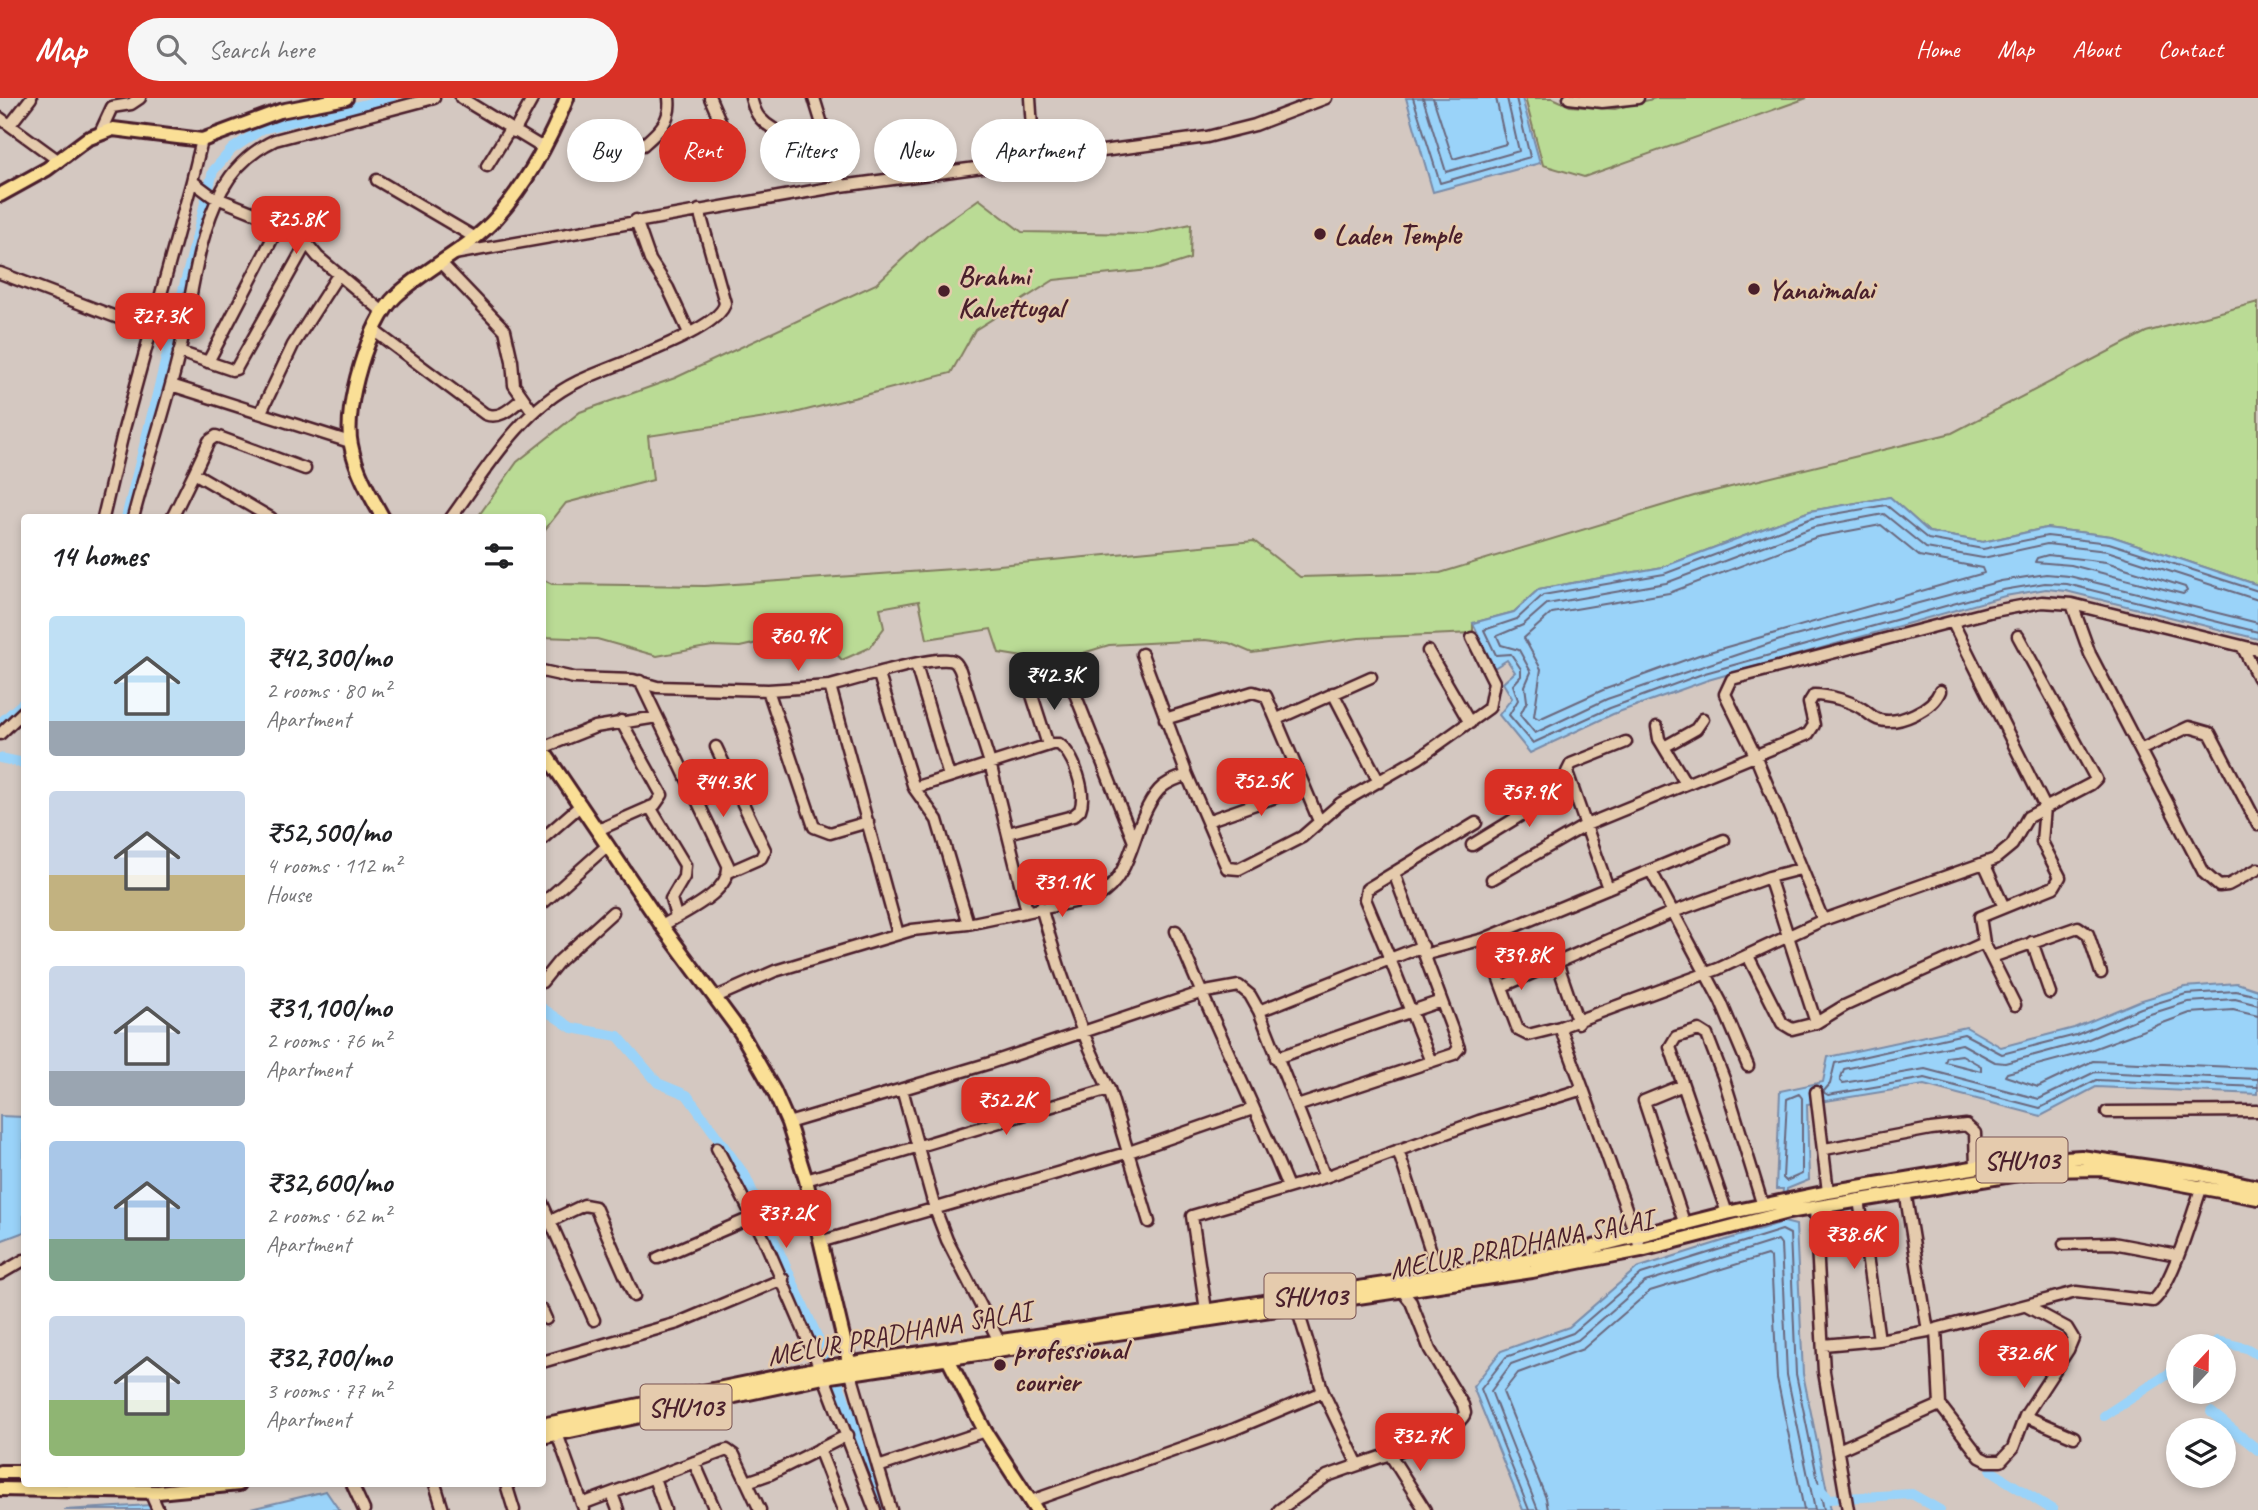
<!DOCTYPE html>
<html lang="en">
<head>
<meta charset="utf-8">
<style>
  :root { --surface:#fff; --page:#f6f6f6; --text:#202124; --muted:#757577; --accent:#d93025 }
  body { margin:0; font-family:Caveat,sans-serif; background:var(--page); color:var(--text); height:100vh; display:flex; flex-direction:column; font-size:26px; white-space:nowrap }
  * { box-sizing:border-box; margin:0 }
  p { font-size:23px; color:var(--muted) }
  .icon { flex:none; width:38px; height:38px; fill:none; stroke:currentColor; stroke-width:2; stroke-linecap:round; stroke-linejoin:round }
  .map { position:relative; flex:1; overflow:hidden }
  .drawer { position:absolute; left:21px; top:416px; width:525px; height:973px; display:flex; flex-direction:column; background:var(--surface); border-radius:7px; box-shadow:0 4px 10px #0003 }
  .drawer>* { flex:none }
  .top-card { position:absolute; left:567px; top:21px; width:665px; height:63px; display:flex; gap:14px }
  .needle { width:46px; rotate:22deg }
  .controls { position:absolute; left:2166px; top:1236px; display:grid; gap:14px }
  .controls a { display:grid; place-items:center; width:70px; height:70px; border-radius:50%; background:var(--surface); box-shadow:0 4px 10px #0003; font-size:35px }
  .price { position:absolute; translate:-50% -60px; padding:0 16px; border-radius:14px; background:var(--accent); color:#fff; font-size:23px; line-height:46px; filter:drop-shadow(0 2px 4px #0008) }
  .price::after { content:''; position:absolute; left:50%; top:42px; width:21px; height:16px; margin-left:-10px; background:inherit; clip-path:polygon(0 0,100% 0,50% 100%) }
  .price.active { background:#222; color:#fff }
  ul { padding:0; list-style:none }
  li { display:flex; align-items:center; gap:21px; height:175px; padding:0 28px }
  li span { display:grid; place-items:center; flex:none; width:196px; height:140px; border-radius:7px; color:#555 }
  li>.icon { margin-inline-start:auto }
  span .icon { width:84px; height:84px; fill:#fffc; stroke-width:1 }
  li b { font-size:30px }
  h2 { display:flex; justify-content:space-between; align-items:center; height:84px; padding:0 28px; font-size:30px }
  .tag { padding:0 24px; border-radius:32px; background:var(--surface); box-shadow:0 4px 10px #0003; font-size:24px; line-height:63px }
  .tag.active { background:var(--accent); color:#fff }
  header { display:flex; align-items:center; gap:42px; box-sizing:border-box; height:98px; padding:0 35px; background:var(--accent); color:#fff }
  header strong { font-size:33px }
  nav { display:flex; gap:38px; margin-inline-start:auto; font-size:24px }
  .search { width:490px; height:63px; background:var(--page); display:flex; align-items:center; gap:18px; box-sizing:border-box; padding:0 24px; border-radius:38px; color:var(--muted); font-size:26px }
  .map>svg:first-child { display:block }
  .green { fill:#badb95; stroke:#827d60; stroke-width:2 }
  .water { fill:#9ad3f9; stroke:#7a8ba7; stroke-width:2 }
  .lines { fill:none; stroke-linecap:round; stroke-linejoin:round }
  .shore { stroke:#6a677d; stroke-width:2 }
  .canal { stroke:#9ad3f9; stroke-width:10 }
  .minor-casing { stroke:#4a1f2b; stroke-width:15 }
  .major-casing { stroke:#4a1f2b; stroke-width:18 }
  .minor { stroke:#e5cbad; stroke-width:10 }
  .major { stroke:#fadf96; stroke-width:12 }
  .poi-dot { fill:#4a1f2b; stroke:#e5cbad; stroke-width:2.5 }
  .labels { text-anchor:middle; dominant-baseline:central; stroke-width:5; stroke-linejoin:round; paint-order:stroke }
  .shield { fill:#e5cbad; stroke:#785352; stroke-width:2 }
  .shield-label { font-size:26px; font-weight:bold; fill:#4a1f2b }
  .poi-label { font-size:28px; font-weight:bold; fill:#4a1f2b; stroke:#e5cbad; text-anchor:start }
  .street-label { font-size:28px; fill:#4a1f2b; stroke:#e5cbad }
</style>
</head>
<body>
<header>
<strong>Map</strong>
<div class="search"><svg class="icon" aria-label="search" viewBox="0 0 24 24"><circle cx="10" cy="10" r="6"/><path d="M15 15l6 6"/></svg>Search here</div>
<nav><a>Home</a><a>Map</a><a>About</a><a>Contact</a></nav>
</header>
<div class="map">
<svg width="2258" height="1412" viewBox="0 0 2258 1412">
  <rect width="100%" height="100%" fill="#d4c8c1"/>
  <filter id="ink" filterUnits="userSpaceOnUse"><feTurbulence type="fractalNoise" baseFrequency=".0143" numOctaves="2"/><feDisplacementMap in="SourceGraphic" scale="14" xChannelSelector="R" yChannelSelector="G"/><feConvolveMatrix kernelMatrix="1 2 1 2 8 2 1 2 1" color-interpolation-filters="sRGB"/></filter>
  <g filter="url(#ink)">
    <!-- green -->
    <path class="green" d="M1525,0H1553L1570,8L1615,11L1656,0H1807L1584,79L1543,67Z
      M979,101L1022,134L1143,136L1191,126L1190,161L1159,171L1054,182L975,232L951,275L791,316L648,338L653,382L566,405L543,434L542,420H477L517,364L580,314L675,280L876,186L927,138Z
      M2258,204V487L2111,438L2046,430L1983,444L1929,434L1890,399L1810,413L1663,469L1539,491L1514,514L1473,525V535L1359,540L1252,555L1229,545L1205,542L1109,547L1054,564L999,555L991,531L927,541L919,503L880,510L884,530L869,550L842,562L814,532L740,549L712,548L657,558L597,541L543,539L542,481L552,486L705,488L967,470L1254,443L1300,479L1440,475L1694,398L1952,335L2146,234Z"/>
    <!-- water -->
    <path class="water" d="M1406,0H1522L1540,65L1433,94Z
      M1890,399L1929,434L1983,444L2046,430L2111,438L2258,487V541L2066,493L2046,491L2005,498L1708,582L1613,616L1530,655L1499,617L1512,600L1503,585L1515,574L1507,562L1494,570L1473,525L1514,514L1539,491L1663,469L1810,413Z
      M2237,885L2258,892V996L2096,989L2041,1018L1924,987L1807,1006L1809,1082L1787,1091L1784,1124L1796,1127L1803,1276L1831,1412H1523L1473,1289L1501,1253L1569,1229L1637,1170L1780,1125L1783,1091H1776L1780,993L1823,984L1828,959L1966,929L2001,949L2074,930L2139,903L2185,889Z
      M0,1018L24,1019V1134L0,1143Z
      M326,1393L339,1412H246Z
      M151,1407L153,1412H64Z"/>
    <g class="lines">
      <!-- shore -->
      <path class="shore" d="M1413,0L1440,85L1530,59L1516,0
        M1423,0L1446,74L1519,53L1507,0
        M1433,0L1453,61L1506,46L1496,0
        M1881,427L1919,458L1982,470L1984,475L1699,557L1603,592L1539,621L1534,618L1541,571L1524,540L1552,515L1669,495L1817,439Z
        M2048,457L2106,464L2185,489L2187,493L2183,496L2071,467L2035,464L2037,460Z
        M2258,493L2109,445L2047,438L1983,451L1928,441L1886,407L1812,420L1664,476L1543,497L1517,521L1484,532L1496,557L1511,556L1521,571V578L1513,587L1518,602L1509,617L1533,645L1610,610L1705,575L2003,492L2045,485L2067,486L2258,534
        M2258,502L2107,453L2047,446L1983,460L1926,450L1884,416L1814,429L1666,485L1547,506L1523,527L1497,538L1501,547L1519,552L1531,574L1525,588L1527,603L1520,617L1535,635L1607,601L1780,542L2001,483L2046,476L2069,478L2258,525
        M2258,898L2236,893L2186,896L2141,910L2076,937L2002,956L1964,936L1835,965L1830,986L1823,994L1828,997L1925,980L2040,1010L2096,982L2258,989
        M2258,907L2235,901L2188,904L2144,918L2079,945L2005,965L1995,964L1962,946L1844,971L1840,982L1843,985L1925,971L2039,1001L2095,974L2258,981
        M2258,918L2233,912L2190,915L2082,955L2007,975L2005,978L2038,989L2093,963L2258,970
        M1962,957L1981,968V973L1945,964L1947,959Z
        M1799,996L1802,1000V1076L1786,1083L1783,1080L1787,1001Z
        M1529,1412L1481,1291L1506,1259L1573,1235L1641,1176L1782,1132L1790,1136L1796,1276L1824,1412
        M1538,1412L1491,1293L1511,1266L1578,1242L1645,1184L1778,1142L1781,1146L1787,1277L1815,1412
        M1548,1412L1546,1400L1503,1294L1518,1275L1583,1251L1650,1193L1767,1157L1771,1160L1777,1280L1804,1412"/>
      <!-- canal -->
      <path class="canal" d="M126,420L213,73L232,51L262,31L391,0
        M0,625L24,604
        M0,660L24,665
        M542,910L572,930L618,938L658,985L687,997L746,1079L841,1292L885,1412
        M2210,1248L2217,1243L2246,1250L2258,1257
        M2211,1314L2258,1352
        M2104,1318L2179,1269
        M1991,1373L2053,1412
        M1819,1390L1829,1401L1912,1396L1940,1412"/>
      <defs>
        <path id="minor" d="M461,0L543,50
          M710,0L720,23
          M751,0C753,7 755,15 760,20C774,36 808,47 828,47
          M814,0L841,88
          M1030,0L1034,61
          M1569,0L1602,4L1638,0
          M0,20L59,63
          M10,27L31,0
          M514,34L533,0
          M100,35L112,9L131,6L140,0
          M202,42L192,83L212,98L287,128L299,136L318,159L383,214
          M643,47C658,34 672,23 669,0
          M487,68L510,31
          M377,82L474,139
          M636,122L650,162L668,190L689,235
          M454,156L841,88L1207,39L1255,27L1326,0
          M440,164L505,232L512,263L514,287L533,314
          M0,175L150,232
          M373,232L485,316C500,322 511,310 522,301
          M179,254L232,272L236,271L306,146
          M208,264L281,124
          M171,287L350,344
          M261,314L293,247L338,177
          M194,375L209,343L216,338L305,371
          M103,420L124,331L192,83
          M133,420C147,365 166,311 179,256C192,202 196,141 222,92C235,68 252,53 275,42L434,0
          M172,420L194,375L271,420
          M451,420C486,372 521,311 577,284C604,270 721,233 725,205L699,112
          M2072,506L2090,556L2204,775L2219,788L2228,787L2258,771
          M1953,525L2045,709L2042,744L2060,779L2054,789L1980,819L1984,845L2015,907
          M2243,550L2258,580
          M1428,553L1470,625
          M916,567L949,678
          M1064,568L1134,744
          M542,573L574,580L633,582L657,589L768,592L814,729L830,735L868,724
          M879,577L914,690L1052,646H1059C1074,657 1087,694 1080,712L1073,718L1008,735
          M640,583L728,767C731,795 683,814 662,828
          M1030,591L1048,647
          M768,592L830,588
          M1333,595L1379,684
          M1165,621L1253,594L1266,598L1319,723
          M1277,621L1371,579
          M1657,629L1659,641L1685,684
          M0,636L24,613
          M716,649L765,752L761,760L729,774
          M1664,649L1696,631L1703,621
          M542,650L595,629L657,619
          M2140,652L2189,629L2210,635L2258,727
          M1187,677L1227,770L1239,771L1302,739L1341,705L1419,660L1489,610L1494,584L1472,540
          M914,690L937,722L968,826
          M650,709L685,767L684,779L671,801L676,818
          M1207,723L1304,689
          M598,732L655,707L662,697L621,623
          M542,741L581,707
          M1472,747L1544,703L1573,690
          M1984,765L2003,807
          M1800,771L1769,779L1816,925
          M1651,773L1721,904L1748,968
          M1492,781L1586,727L1808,636L1814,627L1809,605L1814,597C1828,597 1850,603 1861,610C1868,614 1872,620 1880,622C1899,627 1933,611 1940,593
          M1608,790L1567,674L1571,666L1626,644
          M542,806L608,747
          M1823,822L1755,657L1725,596L1732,581L1989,514L2042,504L2072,506L2258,552
          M1176,833C1210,920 1253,1003 1288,1089
          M898,836L830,588C859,581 922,560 948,562C955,562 957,566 960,572L990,665L1027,813
          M1484,841L1724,742
          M2032,844L2050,895
          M1423,848L1390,861L1431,964
          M1427,856L1484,841L1518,932L1528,937L1560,929L1583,991
          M1748,858L1782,925L1792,931L1816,925L1844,908L1984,845
          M1992,859L2078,829L2088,836L2101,875
          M1557,864L1578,925
          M542,884L559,863L613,814
          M1503,888L1673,814L1769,779
          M716,899L775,873L912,832L968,826L1097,799C1136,777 1131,724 1159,692C1166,684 1177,681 1187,677L1142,556
          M1259,913L1390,861L1365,801L1367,791L1476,725
          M1560,929L1718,871L1823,822L1995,761L2012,747L2028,719L2091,686L2096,681L2018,538
          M1276,960L1441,903
          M1683,987L1644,1003L1685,1127
          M902,991L935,1111L947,1142L998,1241
          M1109,991L1149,1124
          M1816,994L1828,1094
          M1297,1008L1454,956L1459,950L1394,775
          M2107,1014L2258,1013
          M788,1025L990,965L1200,895L1239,888L1250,897L1259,913L1325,1079L1192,1118L1207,1219
          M717,1050L764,1141L820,1270
          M1825,1051L1931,1031L1966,1027L1975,1035L1976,1070
          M1398,1052L1439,1178
          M1325,1079L1479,1023L1583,991L1641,1152
          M806,1082L1109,991C1079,932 1059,874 1041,809
          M1905,1093L1928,1233L2076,1194L2153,1203C2173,1186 2192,1116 2202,1088
          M1859,1101L1879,1242
          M542,1105L594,1222
          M1815,1110L1824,1274L1848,1412
          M1727,1115L1670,949L1676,939L1699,932L1707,937L1724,981L1763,1108
          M542,1127L584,1107L595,1109L634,1198
          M823,1143L1126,1055L1253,1011
          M2064,1146L2113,1145L2177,1157
          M658,1160L753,1119
          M0,1176L24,1162
          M2028,1209L2067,1230L2073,1240L2068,1252L2025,1318L2074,1339
          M1297,1210L1323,1294
          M542,1212L546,1221
          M1936,1231L1940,1307
          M1823,1247L1879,1242L1928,1233
          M542,1264L678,1225L783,1181
          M851,1276L878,1369
          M824,1279L875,1412
          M555,1330L584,1411
          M819,1351L843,1412
          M1838,1352L1940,1307L1980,1359L1988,1363H2001L2013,1350L2025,1318
          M1389,1355L1425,1412
          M694,1364L715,1412
          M654,1380L665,1412
          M747,1384L770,1376L848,1337
          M352,1386L364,1412
          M435,1386L443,1412
          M506,1386L514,1412
          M150,1394L158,1412
          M612,1396L618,1412
          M1031,1403L1235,1331L1323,1294L1358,1367C1381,1358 1459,1337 1465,1315L1463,1307L1430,1252L1411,1204L1403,1194
          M582,1406L727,1352L734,1357L760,1412
          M891,1412L878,1369L985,1333
          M1279,1412L1327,1378L1358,1367"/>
        <path id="major" d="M0,97L47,71L87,41L113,31L202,42L280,13L346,0
          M383,420C370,397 356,373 351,347C343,310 369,223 396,198C427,169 469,151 497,119C527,85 550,42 567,0
          M542,651L662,828L741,935L774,993L788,1025L806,1082L851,1272
          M944,1253L985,1333L1036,1412
          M542,1327L820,1270L1439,1178L1589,1150L1727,1115L1828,1094L2014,1063L2081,1059L2198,1076L2258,1089
          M542,1339L824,1279L1532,1173L1641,1152L1788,1114L2043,1072L2101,1071L2258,1100
          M0,1374H24
          M0,1391L158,1394L239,1386"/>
      </defs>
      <!-- minor casing -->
      <use href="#minor" class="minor-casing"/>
      <!-- major casing -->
      <use href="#major" class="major-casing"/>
      <!-- minor -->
      <use href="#minor" class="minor"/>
      <!-- major -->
      <use href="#major" class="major"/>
    </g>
  </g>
  <!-- markers -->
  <g class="poi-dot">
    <circle cx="1320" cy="136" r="7"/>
    <circle cx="1754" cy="191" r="7"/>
    <circle cx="944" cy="193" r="7"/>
    <circle cx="1000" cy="1267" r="7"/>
  </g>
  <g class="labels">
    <!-- shield labels -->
    <g class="shield">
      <rect x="1976.5" y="1039.5" width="91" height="45" rx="5"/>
      <rect x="1264.5" y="1175.5" width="91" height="45" rx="5"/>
      <rect x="640.5" y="1286.5" width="91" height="45" rx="5"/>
    </g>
    <g class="shield-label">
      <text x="2022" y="1062">SHU103</text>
      <text x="1310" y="1198">SHU103</text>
      <text x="686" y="1309">SHU103</text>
    </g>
    <!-- poi labels -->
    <g class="poi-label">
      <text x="1334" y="136">Laden Temple</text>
      <text x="958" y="177">Brahmi<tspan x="958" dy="32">Kalvettugal</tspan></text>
      <text x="1768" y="191">Yanaimalai</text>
      <text x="1014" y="1251">professional<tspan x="1014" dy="32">courier</tspan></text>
    </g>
    <!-- street labels -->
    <g class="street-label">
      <text transform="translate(1521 1146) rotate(-11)">MELUR PRADHANA SALAI</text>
      <text transform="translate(899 1235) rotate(-10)">MELUR PRADHANA SALAI</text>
    </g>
  </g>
</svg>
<div class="controls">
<a><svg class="needle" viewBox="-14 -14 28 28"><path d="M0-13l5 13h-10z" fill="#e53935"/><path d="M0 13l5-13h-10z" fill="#757577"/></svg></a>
<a><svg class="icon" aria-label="layers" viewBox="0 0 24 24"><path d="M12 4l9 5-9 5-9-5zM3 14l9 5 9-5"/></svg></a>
</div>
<b class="price" style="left:296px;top:158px">₹25.8K</b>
<b class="price" style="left:160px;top:255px">₹27.3K</b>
<b class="price" style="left:798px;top:575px">₹60.9K</b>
<b class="price active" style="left:1054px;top:614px">₹42.3K</b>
<b class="price" style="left:1261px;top:720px">₹52.5K</b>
<b class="price" style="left:723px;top:721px">₹44.3K</b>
<b class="price" style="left:1529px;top:731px">₹57.9K</b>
<b class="price" style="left:1062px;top:821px">₹31.1K</b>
<b class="price" style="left:1521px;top:894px">₹39.8K</b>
<b class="price" style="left:1006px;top:1039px">₹52.2K</b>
<b class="price" style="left:786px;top:1152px">₹37.2K</b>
<b class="price" style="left:1854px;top:1173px">₹38.6K</b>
<b class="price" style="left:2024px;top:1292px">₹32.6K</b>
<b class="price" style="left:1420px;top:1375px">₹32.7K</b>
<div class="top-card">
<a class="tag">Buy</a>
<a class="tag active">Rent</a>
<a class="tag">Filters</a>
<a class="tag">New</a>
<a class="tag">Apartment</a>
</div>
<section class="drawer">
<h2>14 homes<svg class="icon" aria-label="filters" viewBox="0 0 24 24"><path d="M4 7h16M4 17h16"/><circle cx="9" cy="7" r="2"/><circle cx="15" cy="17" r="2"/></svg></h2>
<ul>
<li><span style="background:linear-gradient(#bfe0f5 75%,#9aa5b1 0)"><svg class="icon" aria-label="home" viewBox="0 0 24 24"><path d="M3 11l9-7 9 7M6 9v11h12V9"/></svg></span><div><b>₹42,300/mo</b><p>2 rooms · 80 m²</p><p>Apartment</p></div></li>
<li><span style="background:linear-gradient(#c9d6e8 60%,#c2b280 0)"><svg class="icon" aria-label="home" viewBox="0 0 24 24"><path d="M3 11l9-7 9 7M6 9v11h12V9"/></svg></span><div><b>₹52,500/mo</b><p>4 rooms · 112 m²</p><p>House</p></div></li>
<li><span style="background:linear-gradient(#c9d6e8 75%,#9aa5b1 0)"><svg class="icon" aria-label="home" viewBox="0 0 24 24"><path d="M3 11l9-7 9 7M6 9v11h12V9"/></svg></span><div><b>₹31,100/mo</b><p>2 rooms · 76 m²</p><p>Apartment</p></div></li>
<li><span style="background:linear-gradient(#a9c7e8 70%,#7fa58c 0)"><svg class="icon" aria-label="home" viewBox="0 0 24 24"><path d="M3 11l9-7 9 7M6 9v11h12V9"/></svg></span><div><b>₹32,600/mo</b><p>2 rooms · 62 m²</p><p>Apartment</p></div></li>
<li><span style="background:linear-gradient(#c9d6e8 60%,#8fb573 0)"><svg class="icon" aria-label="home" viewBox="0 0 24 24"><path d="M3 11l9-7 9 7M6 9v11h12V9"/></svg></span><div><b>₹32,700/mo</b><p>3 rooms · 77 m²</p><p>Apartment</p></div></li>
</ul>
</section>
</div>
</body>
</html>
